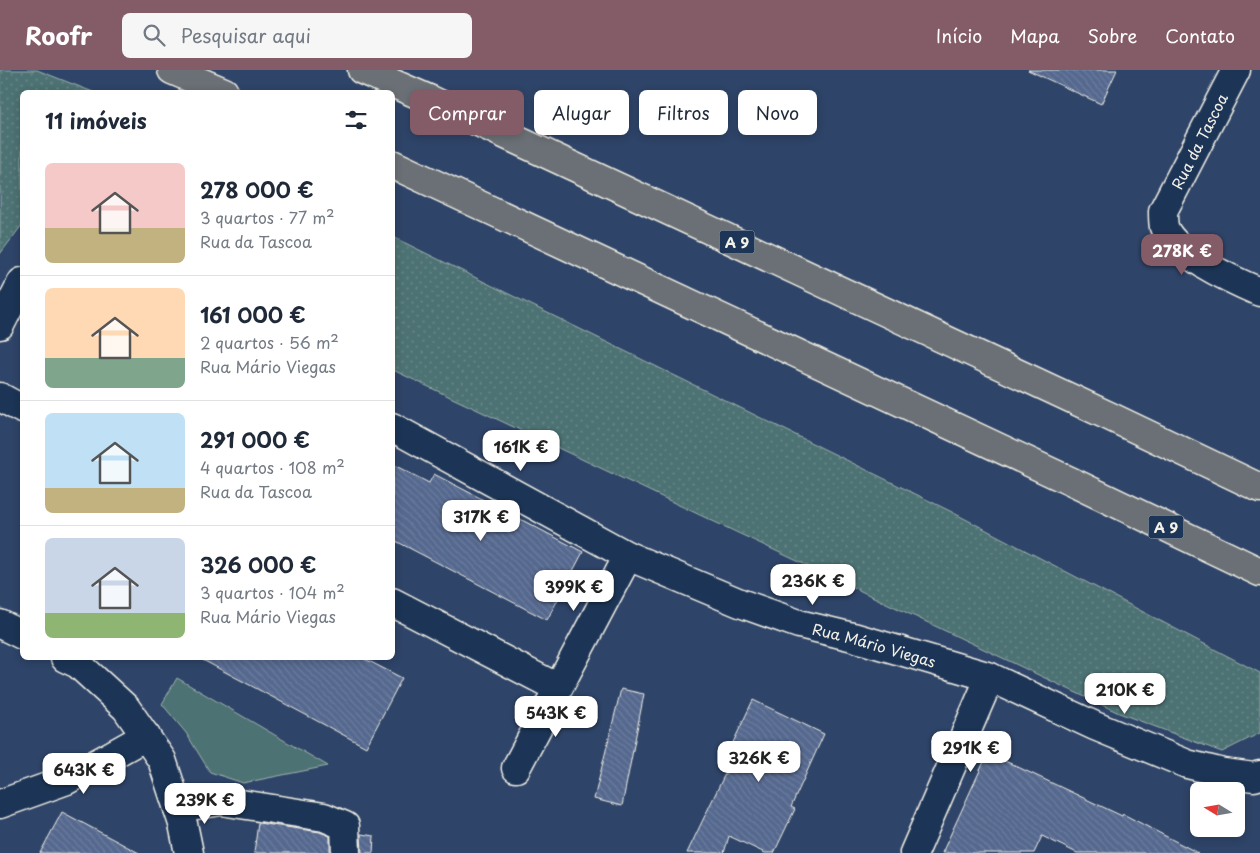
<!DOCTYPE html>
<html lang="pt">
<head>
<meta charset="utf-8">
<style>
  :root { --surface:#fff; --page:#f6f6f7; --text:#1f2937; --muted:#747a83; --line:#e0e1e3; --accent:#845c67 }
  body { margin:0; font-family:"Playpen Sans",sans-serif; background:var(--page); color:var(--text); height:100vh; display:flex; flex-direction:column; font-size:19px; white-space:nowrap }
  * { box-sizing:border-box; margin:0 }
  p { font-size:16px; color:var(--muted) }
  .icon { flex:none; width:28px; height:28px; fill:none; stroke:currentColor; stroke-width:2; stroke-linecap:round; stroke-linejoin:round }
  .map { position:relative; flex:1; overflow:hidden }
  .panel { position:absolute; left:20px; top:20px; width:375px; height:570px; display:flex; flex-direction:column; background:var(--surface); border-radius:8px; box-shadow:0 2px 8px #0003 }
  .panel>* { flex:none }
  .banner { position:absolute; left:410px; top:20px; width:475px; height:45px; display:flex; gap:10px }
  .needle { width:32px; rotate:281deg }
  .controls { position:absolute; left:1190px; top:712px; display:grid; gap:10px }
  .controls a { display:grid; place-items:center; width:55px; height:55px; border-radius:8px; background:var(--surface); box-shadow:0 2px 8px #0003; font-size:25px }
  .price { position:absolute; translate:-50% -42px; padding:0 11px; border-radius:10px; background:#fff; color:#222; font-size:16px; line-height:32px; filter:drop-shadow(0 1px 2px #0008) }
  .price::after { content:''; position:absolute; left:50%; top:30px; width:15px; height:11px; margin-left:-8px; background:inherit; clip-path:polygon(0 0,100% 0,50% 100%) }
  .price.selected { background:var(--accent); color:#fff }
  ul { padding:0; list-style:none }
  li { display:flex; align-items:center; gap:15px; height:125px; padding:0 25px }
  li+li { border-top:1px solid var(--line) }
  li span { display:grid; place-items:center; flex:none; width:140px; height:100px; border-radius:8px; color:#555 }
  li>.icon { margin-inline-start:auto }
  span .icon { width:60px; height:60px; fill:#fffc; stroke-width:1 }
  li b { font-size:21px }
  h2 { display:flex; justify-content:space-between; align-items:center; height:60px; padding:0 25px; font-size:21px }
  .pill { padding:0 18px; border-radius:8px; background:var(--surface); box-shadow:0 2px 8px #0003; font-size:18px; line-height:45px }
  .pill.selected { background:var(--accent); color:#fff }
  header { display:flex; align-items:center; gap:30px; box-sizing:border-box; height:70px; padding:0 25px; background:var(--accent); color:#fff }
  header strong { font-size:24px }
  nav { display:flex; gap:28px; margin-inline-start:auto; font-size:18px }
  .search { width:350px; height:45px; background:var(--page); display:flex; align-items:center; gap:12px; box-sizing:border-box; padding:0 18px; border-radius:8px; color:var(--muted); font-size:19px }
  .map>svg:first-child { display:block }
  .green { fill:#4d7273; stroke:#a0b2ae }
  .park { fill:url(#park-dots); stroke:#a0b2ae }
  .building { fill:url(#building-back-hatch); stroke:#f4f1e8 }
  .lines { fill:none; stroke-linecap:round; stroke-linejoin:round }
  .minor-casing { stroke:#f4f1e8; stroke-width:31 }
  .highway-casing { stroke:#f4f1e8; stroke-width:31 }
  .minor { stroke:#1d3557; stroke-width:28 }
  .highway { stroke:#6a7074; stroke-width:28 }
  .labels { text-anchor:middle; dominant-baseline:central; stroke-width:4; stroke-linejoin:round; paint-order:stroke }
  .shield { fill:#1d3557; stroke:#b4b9bc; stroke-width:1 }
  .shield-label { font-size:14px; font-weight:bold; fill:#f4f1e8 }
  .street-label { font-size:15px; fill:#f4f1e8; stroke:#1d3557 }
</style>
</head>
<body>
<header>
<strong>Roofr</strong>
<div class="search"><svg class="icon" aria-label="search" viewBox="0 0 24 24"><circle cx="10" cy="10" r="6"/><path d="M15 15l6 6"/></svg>Pesquisar aqui</div>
<nav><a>Início</a><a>Mapa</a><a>Sobre</a><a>Contato</a></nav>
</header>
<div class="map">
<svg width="1260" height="783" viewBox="0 0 1260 783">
  <defs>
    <pattern id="park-dots" width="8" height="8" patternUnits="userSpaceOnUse" patternTransform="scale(1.25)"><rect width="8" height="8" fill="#4d7273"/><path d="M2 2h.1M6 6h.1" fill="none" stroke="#678787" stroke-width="1.8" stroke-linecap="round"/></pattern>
    <pattern id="building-back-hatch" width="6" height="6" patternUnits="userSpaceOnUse" patternTransform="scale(1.25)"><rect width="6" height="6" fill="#54678e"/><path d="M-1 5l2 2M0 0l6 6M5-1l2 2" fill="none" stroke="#6d7d9e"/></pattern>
  </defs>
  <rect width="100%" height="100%" fill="#2e4468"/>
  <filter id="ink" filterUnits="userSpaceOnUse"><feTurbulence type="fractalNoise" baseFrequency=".02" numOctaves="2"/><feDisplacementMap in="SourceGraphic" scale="10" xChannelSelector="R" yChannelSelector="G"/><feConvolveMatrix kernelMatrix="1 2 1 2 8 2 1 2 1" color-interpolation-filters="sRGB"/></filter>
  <g filter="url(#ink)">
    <!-- green -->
    <path class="green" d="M177,608L328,696L243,713L210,702L186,663L162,634Z"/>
    <!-- park -->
    <path class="park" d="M0,0H37L93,22H22V155L0,184Z
      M393,167L950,441L1260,603V663L1222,682L1119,643L393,300Z"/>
    <!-- building -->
    <path class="building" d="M1028,0H1117L1101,34Z
      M392,394L429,413L434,404L583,482L547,550L392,469Z
      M199,588H363L402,608L366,677Z
      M621,619L644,624L622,736L594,729Z
      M753,630L824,664L791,737L795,739L774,783H765L729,766L724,783H687L736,681L730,679Z
      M988,683L1122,746L1123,744L1198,783H1077L1042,766L1034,783H942Z
      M62,742L139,783H40Z
      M258,753L320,762L330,766V783H254Z
      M361,764L374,766L373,783H362Z"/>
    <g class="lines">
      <defs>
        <g id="minor">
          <path d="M1236,0L1163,141C1163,146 1163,152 1164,157C1174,184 1234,211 1260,222"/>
          <path d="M0,255L22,212"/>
          <path d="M0,327L22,339"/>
          <path id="s1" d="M392,357L628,486L740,533L799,554L853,567L990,607L1095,656L1187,694L1224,703L1254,707L1260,705"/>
          <path d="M392,532L558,618"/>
          <path d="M0,554L22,565"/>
          <path d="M65,588L78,594L126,638L162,690L183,754L189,783"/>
          <path d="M516,698L628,486"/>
          <path d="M0,734L67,710L146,666"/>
          <path d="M178,738L221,731L324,747L345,756L346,783"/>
          <path d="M914,783L990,607"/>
        </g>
        <path id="highway" d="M172,0L224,22
          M362,0L431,30L1111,347L1260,418
          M392,94L1072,412L1260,502"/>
      </defs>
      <!-- minor casing -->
      <use href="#minor" class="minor-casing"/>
      <!-- highway casing -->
      <use href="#highway" class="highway-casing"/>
      <!-- minor -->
      <use href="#minor" class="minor"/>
      <!-- highway -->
      <use href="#highway" class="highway"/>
    </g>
  </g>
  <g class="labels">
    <!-- shield labels -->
    <g class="shield">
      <rect x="719.5" y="160.5" width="35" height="23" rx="4"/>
      <rect x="1148.5" y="445.5" width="35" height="23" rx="4"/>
    </g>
    <g class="shield-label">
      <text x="737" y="172">A 9</text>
      <text x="1166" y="457">A 9</text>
    </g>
    <!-- street labels -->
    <g class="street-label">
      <text transform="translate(1199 71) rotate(-63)">Rua da Tascoa</text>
      <text stroke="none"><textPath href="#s1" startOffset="531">Rua Mário Viegas</textPath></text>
    </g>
  </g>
</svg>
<div class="controls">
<a><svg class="needle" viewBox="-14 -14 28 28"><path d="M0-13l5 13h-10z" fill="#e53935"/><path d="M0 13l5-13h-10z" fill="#747a83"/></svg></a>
</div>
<b class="price selected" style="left:1182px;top:206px">278K €</b>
<b class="price" style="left:521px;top:402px">161K €</b>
<b class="price" style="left:481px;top:472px">317K €</b>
<b class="price" style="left:813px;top:536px">236K €</b>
<b class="price" style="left:574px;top:542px">399K €</b>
<b class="price" style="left:1125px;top:645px">210K €</b>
<b class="price" style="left:556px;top:668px">543K €</b>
<b class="price" style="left:971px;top:703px">291K €</b>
<b class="price" style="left:759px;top:713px">326K €</b>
<b class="price" style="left:84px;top:725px">643K €</b>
<b class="price" style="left:205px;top:755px">239K €</b>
<div class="banner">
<a class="pill selected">Comprar</a>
<a class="pill">Alugar</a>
<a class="pill">Filtros</a>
<a class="pill">Novo</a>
</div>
<section class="panel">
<h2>11 imóveis<svg class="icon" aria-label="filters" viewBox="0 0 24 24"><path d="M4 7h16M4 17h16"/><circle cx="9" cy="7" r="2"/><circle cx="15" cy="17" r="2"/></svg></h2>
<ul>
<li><span style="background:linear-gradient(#f6c9c9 65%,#c2b280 0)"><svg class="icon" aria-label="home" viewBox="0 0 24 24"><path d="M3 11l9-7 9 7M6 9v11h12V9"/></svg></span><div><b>278 000 €</b><p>3 quartos · 77 m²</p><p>Rua da Tascoa</p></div></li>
<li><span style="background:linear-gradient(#ffd9b3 70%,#7fa58c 0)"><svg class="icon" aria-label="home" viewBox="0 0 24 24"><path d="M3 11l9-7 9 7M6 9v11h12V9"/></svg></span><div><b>161 000 €</b><p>2 quartos · 56 m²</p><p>Rua Mário Viegas</p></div></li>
<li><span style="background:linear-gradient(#bfe0f5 75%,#c2b280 0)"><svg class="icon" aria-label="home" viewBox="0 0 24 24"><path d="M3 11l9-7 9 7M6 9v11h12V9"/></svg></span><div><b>291 000 €</b><p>4 quartos · 108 m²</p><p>Rua da Tascoa</p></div></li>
<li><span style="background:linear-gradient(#c9d6e8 75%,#8fb573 0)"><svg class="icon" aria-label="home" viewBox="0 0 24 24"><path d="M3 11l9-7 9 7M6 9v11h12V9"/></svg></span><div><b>326 000 €</b><p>3 quartos · 104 m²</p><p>Rua Mário Viegas</p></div></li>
</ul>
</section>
</div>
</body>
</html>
